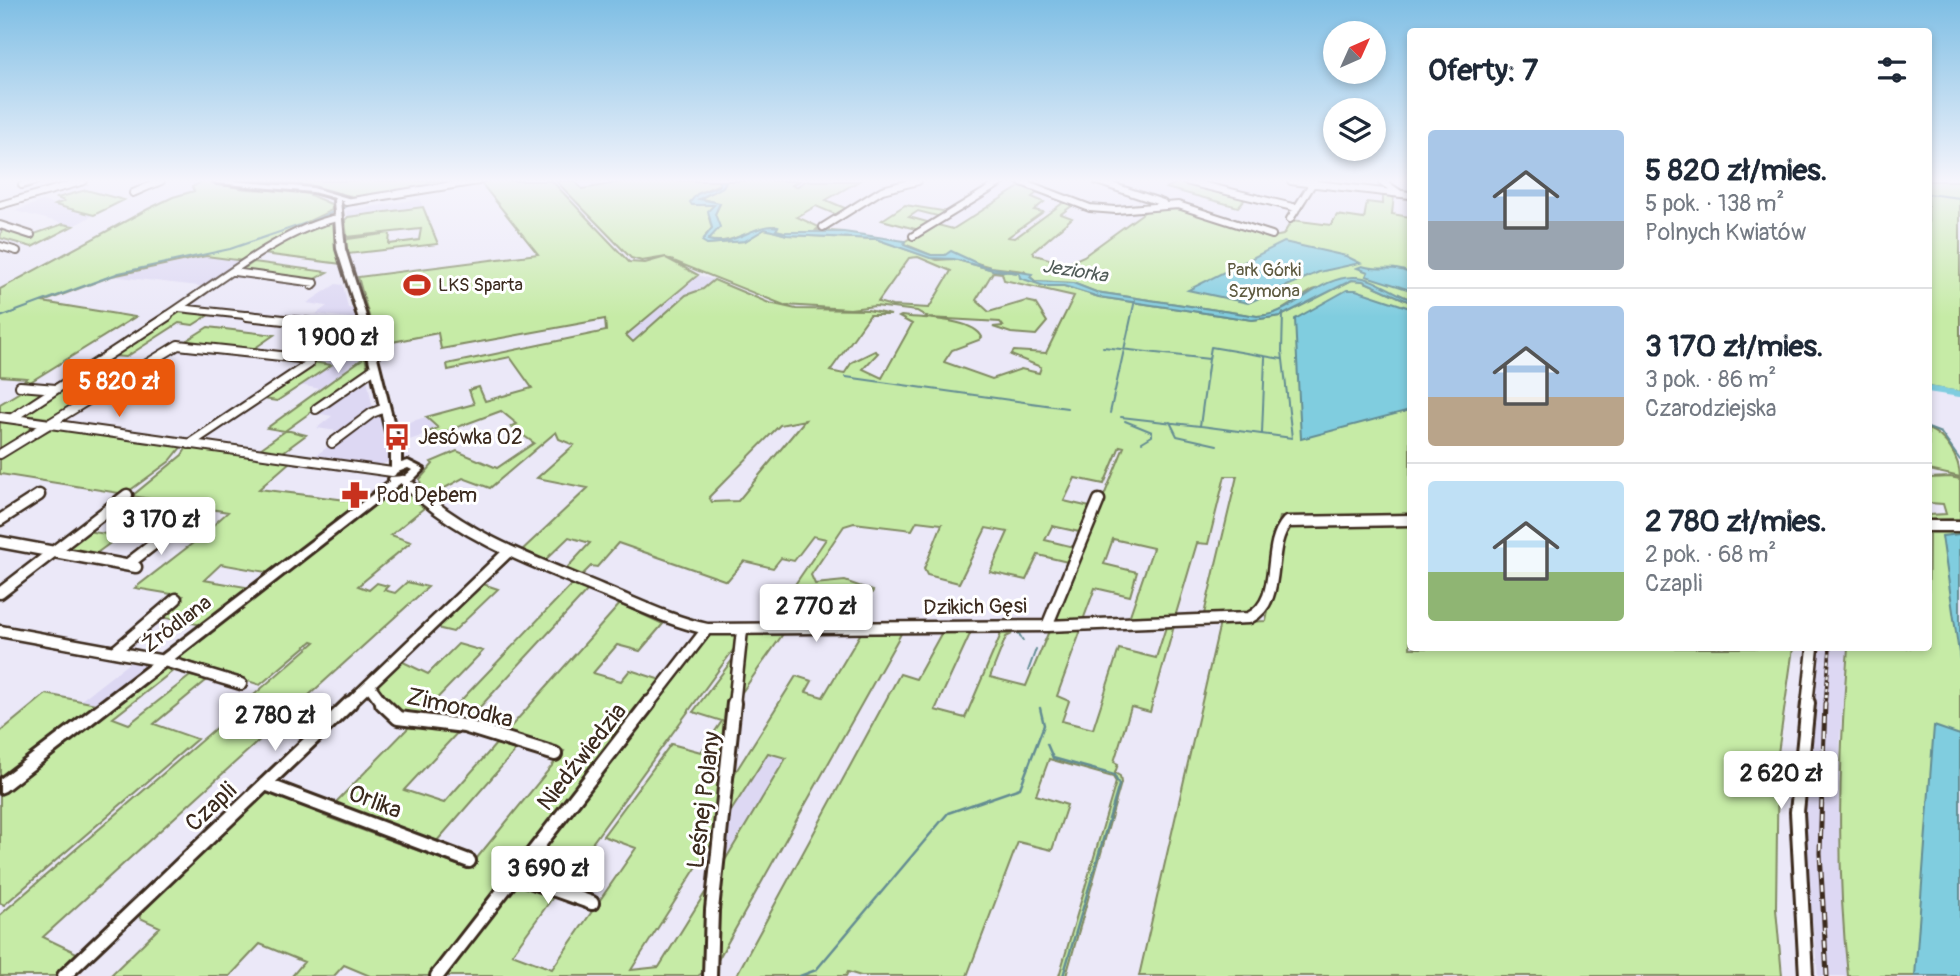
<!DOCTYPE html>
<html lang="pl">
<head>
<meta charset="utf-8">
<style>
  :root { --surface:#fff; --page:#f6f6f7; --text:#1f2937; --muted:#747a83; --line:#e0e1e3; --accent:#ea580c }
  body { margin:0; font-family:Pangolin,sans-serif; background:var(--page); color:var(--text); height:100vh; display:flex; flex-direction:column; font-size:26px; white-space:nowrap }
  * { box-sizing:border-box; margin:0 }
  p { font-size:23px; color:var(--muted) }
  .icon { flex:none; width:38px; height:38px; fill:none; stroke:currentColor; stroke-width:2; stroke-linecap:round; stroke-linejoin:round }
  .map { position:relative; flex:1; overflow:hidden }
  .sheet { position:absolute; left:1407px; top:28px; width:525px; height:623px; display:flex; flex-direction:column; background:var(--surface); border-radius:7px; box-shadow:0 4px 10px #0003 }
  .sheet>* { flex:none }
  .needle { width:46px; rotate:45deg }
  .controls { position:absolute; left:1323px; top:21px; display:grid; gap:14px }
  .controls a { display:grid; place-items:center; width:63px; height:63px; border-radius:50%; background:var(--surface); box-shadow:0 4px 10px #0003; font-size:35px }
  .price { position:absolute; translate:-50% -60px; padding:0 16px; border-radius:7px; background:#fff; color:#222; font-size:23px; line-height:46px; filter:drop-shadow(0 2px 4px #0008) }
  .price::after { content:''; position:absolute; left:50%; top:42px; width:21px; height:16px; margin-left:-10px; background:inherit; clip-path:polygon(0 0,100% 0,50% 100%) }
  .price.active { background:var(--accent); color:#fff }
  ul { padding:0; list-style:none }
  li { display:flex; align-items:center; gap:21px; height:175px; padding:0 21px }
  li+li { border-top:2px solid var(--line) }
  li span { display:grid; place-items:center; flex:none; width:196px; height:140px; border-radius:7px; color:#555 }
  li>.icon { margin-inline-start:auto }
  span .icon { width:84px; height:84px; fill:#fffc; stroke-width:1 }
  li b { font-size:30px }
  h2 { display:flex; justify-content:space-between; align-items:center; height:84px; padding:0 21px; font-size:30px }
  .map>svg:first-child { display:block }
  .built { fill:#ddd8f3 }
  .green { fill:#c6eba6; stroke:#808a62; stroke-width:2; fill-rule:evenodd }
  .water { fill:#80cddf; stroke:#648c92; stroke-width:2 }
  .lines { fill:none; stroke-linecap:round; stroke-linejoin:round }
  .stream-far1 { stroke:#648c92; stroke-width:2 }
  .stream { stroke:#648c92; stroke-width:2.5 }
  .canal { stroke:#80cddf; stroke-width:6 }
  .minor-far3-casing { stroke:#3b2a1e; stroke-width:10 }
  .minor-far2-casing { stroke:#3b2a1e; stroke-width:12 }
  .minor-far1-casing { stroke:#3b2a1e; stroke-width:15 }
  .minor-casing { stroke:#3b2a1e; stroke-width:18 }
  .major-casing { stroke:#3b2a1e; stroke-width:6 }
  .minor-far3 { stroke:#fff; stroke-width:6 }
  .minor-far2 { stroke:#fff; stroke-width:8 }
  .minor-far1 { stroke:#fff; stroke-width:10 }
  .minor { stroke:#fff; stroke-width:12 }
  .major { fill:#fff; fill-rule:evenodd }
  .rail-far1-casing { stroke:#3b2a1e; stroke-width:3.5 }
  .rail-casing { stroke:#3b2a1e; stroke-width:5 }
  .rail-far1 { stroke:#fff; stroke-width:2; stroke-dasharray:3.5; stroke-linecap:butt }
  .rail { stroke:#fff; stroke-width:2.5; stroke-dasharray:7; stroke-linecap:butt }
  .labels { text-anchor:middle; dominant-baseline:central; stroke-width:6; stroke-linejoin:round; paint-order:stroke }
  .far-park-label { font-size:18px; fill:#5e5a40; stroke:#fff }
  .far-poi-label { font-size:18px; fill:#3b2a1e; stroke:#fff; text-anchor:start }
  .far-water-label { font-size:19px; font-style:italic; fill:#505b58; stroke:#fff }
  .poi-label { font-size:21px; fill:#3b2a1e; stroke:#fff; text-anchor:start }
  .street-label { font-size:21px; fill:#3b2a1e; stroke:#fff }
  .near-street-label { font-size:24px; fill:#3b2a1e; stroke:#fff }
</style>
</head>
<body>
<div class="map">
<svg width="1960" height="976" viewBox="0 0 1960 976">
  <rect width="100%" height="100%" fill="#ebe8f8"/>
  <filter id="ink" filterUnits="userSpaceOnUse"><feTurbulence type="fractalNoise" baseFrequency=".0143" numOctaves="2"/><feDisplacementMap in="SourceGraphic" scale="14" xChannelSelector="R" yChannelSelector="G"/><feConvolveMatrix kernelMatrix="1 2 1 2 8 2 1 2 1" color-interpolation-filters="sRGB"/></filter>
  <g filter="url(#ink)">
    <!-- built -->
    <path class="built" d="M420,199L423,207L348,217L346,211Z
      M42,201L94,215L73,226L15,211Z
      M206,256L248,261L207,287L112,276Z
      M698,275L714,280L703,289L686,295L633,342L626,335Z
      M336,284L343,285L348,308L355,309L357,319L316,314L327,306L307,303Z
      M332,328L361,332L365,357L321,389L299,385L330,366L313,362L341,344L316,340Z
      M366,374L373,409L343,432L317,428L332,416L316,413Z
      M378,412L388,448V462L379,465L315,456L329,446H334Z
      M426,417L437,431L400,443L395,426Z
      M1820,648H1848L1840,737L1839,854L1848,976H1818L1807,870L1806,821L1811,722Z
      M134,659L149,662L96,704L80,701Z
      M768,753L786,758L721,867L726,819Z"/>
    <!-- green -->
    <path class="green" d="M203,181L245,189L301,191L331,204L332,210L307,222L308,224L244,261L206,256L112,276L43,302L135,317L30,382L23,381L27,378L0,376V289L148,209L173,197L194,191L192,187Z
      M261,181H465L361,198L314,188L252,184Z
      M490,181H552L629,262L645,263L666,257L642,261L631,258L556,181H575L582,189L628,181H719L720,184L697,194L695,205L708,203L715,207L709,218L712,228L706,235L707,244L745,241L765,229L787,235L876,239L937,260L954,259L993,270L1019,273L1044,286H1064L1099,297L1252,320L1281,316L1352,280L1363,281L1410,302V408L1376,418L1410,410V517H1280L1259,610L1252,614H1204L1237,476H1225L1208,544L1197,543L1175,617L1129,618L1153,548L1113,539L1104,564L1137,572L1130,596L1095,588L1083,620H1053L1124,447L1120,446L1104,484L1075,478L1064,501L1094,508L1084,533L1052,526L1045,540L1078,548L1072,563L1038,555L1026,580L990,572L1008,532L986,528L959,583L927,575L924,569L942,524L917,521L912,530L854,523L844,526L811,575L815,584L845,581L873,591L853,624H768L826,539L813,536L794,561L781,558L773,568L744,561L727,581L618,543L597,567L591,566L580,577L564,571L590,543L569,537L542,563L519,553L588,488L537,478L574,445L559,439L556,432L490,488L463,478L430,496L421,487L420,479L433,464L431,462L457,451L497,468L534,443L511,427L517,424L501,411L439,434L426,433L438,428L426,417L474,404L469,390L479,387L485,401L532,388L510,357L448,370L447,364L606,331L605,319L441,349L438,333L377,345L358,277L538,254L481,183ZM918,257L951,271L929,308L892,306L878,302L909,258ZM666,258L784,305L850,309L875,306L917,311L929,318L1000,322L1003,326L993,327L1011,333L1036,335L1047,322L1035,303L1026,301L989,312L976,300L993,272L1002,273L1004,280L1074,296L1046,353L1014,351L1011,355L1041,367L1039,373L1021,369L992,379L944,362L952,350L979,340L982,337C973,318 922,319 901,316L899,317L912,324L882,378L863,369L878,353L875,351L852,362L844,374L830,371L870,315H891L868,310L796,309L769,303L714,280L703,289L686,295L633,342L626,335L698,275ZM805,420L738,501L712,502L709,497L780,425Z
      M726,181H799L792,185L796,187L805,181H859L826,200L847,209L837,215L816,206L797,217L819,227L816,230L844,232H784L776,230L775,226C751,226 735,246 707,240L719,227L715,214L720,204L699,198L714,192Z
      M1181,181L1246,198L1238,207L1166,188Z
      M1928,181H1960V392L1929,387Z
      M1024,184L1039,191L1032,197L1044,202L1034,210L1043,212L1008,237L1015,238L1064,202L1073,205L1061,214L1072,218L1033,252L1035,255L1066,264L1084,256L1150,208L1193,210L1273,237L1283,235L1292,220L1331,225L1337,215L1364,219L1367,202L1383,204V193L1394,195L1392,214L1410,217V299L1357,277L1313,290L1275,314L1257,316L1096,292L1073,283L1035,281L1024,271L991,267L948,255H931L902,243L934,224L953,229Z
      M86,190L124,200L94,215L55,205L64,201L57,198Z
      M905,205L949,212L941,217L918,211L909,217L931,223L919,230L882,220Z
      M423,207L438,244L348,254L345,241L348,239L390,233L389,244L419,240L421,229L347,237L345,220L348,217Z
      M333,220L342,264L264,254L289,238Z
      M63,224L73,226L32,247L0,238L2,229L29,236Z
      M254,262L327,272L311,281L239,272Z
      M181,309L212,313L193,325L179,323L126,357L110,356Z
      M208,327L274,335L252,350L184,342Z
      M365,357L368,370L312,407L311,412L286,430L306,435L283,452L260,449L285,431L267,428Z
      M313,362L331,365L277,401L264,399Z
      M85,383L107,386L56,419L25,415L60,388L76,390Z
      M25,389L44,393L12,413L0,412V404Z
      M0,420L30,424L33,427L0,450Z
      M53,428L182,446L170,461L125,494L0,474V458Z
      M1928,429C1946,436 1960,459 1960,477L1929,470Z
      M187,447L290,462L259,489L362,502L271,573L221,564L204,580L252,588L202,625L160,617L183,596L135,588L193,543L173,538L166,540L177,531L201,536L228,512L132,496L182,455Z
      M1950,477L1960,479V519L1929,520V515L1946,514L1943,504L1929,503V478Z
      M398,485L424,508L391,535L411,542L358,586L369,590L377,583L388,586L384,590L395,593L407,582L428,587L43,937L81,955L60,976H0V915L315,642L312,641L260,685L175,657Z
      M144,518L176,524L153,542L120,536L94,555L65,550V547L86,531L120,536Z
      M1410,523V648H1793L1778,753L1776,909L1782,976H1139L1220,623L1266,621L1286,526Z
      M1929,529H1960V976H1848C1836,866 1839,758 1848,648H1928Z
      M506,557L510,559L483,584L498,589L453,632L441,629L437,623Z
      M571,585L588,590L468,720L445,717Z
      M620,604L663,624L640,651L617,645L593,673L621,681L630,670L664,681L434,976H370L344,965L334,976H292L304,962L260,944L230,976H110L160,927L140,918L141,912L268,789L328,811L324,816L468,869L564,751L506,732Z
      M1174,626L1150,712L1131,707L1114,762L1118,764L1115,773L1120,776L1121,783L1066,976H1059L1116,782L1113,777L1049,759L1036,795L1067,805L1052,850L1018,842L967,976H861L848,972L846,976H736L900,674L916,679L942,632H971L935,710L965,718L1001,634H1012L1006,637L990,677L1026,686L1049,631L1081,630L1057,696L1069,701L1062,721L1093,729L1119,649L1156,658L1166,627Z
      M902,632L714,967L721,867L786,758L768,753L726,819L733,776L796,676L812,681L806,692L823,697L861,633Z
      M739,634L736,646L560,887L526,874L524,871L707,635Z
      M745,634H783L740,695Z
      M458,644L483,651L421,715L393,709L373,685L399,660L428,674Z
      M736,655L717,835L631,970L659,967L708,888L706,970L698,976H441L516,881L553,897L512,954L552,969L636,848L603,836L671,744L701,752L722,721L693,712Z
      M163,666L174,670L113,718L129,724L190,676L207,680L154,724L197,739L4,905L0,903V793Z
      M46,694L96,704L0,778V732Z
      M410,726L459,731L404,790L444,803L496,744L516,750L436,842L334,804Z"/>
    <!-- water -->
    <path class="water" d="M719,181H726L723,187L699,199L720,203L715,214L720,227L708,240C735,248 754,222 778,227L776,230L784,232H844L905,241L904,245L931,255H945L951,251L983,266L1032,274L1030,277L1035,281L1073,283L1096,292L1257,316C1293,316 1317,276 1355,277C1374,277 1393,293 1410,299V302L1363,281L1352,280L1281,316L1252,320L1099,297L1064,286H1044L1020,278L1019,273L993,270L954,259L930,258L876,239L787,235L765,229L745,241L707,244L702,241L712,228L708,211L714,205H692L690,202L697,194L719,186Z
      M1284,242L1346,256L1360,263L1319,272L1248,303L1188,290Z
      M1362,266C1380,272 1388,264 1410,273V290L1366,276L1368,272L1357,268Z
      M1347,290H1356L1410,308V410L1301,439L1295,319Z
      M1960,534V660L1942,536Z
      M1934,726L1960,735V976H1915Z"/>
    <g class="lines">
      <!-- stream-far1 -->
      <path class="stream-far1" d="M479,182L487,181
        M1928,194L1960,198
        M341,210L351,204
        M311,221L333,212
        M0,317L119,273L230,249L306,223
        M1103,347L1209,359L1211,347L1282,359
        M846,377L1067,408
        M1110,413L1135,300
        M1121,417L1200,426L1209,359
        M1125,421L1152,432V436L1142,442
        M1170,422L1177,436L1217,445
        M1201,426L1292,438L1282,351L1283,313
        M1928,428L1941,433L1960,460
        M1262,433L1265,358
        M1017,630L1023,641
        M1028,671L1036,649"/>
      <!-- stream -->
      <path class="stream" d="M1047,744L1053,758L1114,775L1119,785L1063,976
        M800,976L816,970L948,813L1020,788L1044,725L1040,708"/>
      <!-- canal -->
      <path class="canal" d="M1928,389L1960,394"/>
      <defs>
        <path id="minor-far3" d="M1019,181L1090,208L1116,210L1178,205L1272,235
          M1097,181L1163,203
          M1185,181L1297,208
          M1291,181L1410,195
          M1381,181L1399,193
          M22,185L35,181
          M133,193L161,181
          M346,202L478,181
          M0,205L84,181
          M1290,219L1314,181
          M0,225L31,235
          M823,227L882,190L918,181
          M913,236L1003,181
          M0,246L17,251
          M234,272L315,283L312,286
          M179,308L263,317
          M165,317C213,286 283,228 338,218"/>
        <path id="minor-far2" d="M247,316L366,329
          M20,386L56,389
          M316,409L375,368
          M0,417L392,472
          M12,418L168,316
          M332,443L372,413L385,408
          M0,454L178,345L308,359L309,364L189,444
          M403,480L412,489"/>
        <path id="minor-far1" d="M411,487C465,538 534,562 602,590C637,604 670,621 707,629L1047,626L1249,618C1285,600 1264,548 1287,522L1410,520
          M0,520L39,495
          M1928,526H1960
          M0,542L136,567
          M128,564L177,526
          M0,593L127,495
          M1047,626L1099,500
          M0,631L164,661L241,684
          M114,652L176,599
          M369,685L384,705
          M348,705L508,552
          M648,705L707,629
          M734,705L742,630
          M1807,705L1813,648"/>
        <path id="minor" d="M382,703L398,718L464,726L555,754
          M265,784L469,861
          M516,876L592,903
          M64,976L350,703
          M437,976L649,703
          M710,976L712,910L734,703
          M1806,976L1797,812L1808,703"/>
        <path id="major" d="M214,181H234L313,188L351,199V201L340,200L345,249L370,329L401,453V463L408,461L424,469L412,481L402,482L5,791L0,793V779L390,481L389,479L390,477L405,476L412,470L408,468L393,474L388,471L391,468V453L362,329L337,249L334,200L335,198L313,192L217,183Z"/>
      </defs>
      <!-- minor-far3 casing -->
      <use href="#minor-far3" class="minor-far3-casing"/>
      <!-- minor-far2 casing -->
      <use href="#minor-far2" class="minor-far2-casing"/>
      <!-- minor-far1 casing -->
      <use href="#minor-far1" class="minor-far1-casing"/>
      <!-- minor casing -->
      <use href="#minor" class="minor-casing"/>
      <!-- major casing -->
      <use href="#major" class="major-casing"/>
      <!-- minor-far3 -->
      <use href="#minor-far3" class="minor-far3"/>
      <!-- minor-far2 -->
      <use href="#minor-far2" class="minor-far2"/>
      <!-- minor-far1 -->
      <use href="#minor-far1" class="minor-far1"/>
      <!-- minor -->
      <use href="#minor" class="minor"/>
      <!-- major -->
      <use href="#major" class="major"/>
      <defs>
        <path id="rail-far1" d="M1825,705L1830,648"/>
        <path id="rail" d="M1825,703L1820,853L1827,976"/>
      </defs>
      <!-- rail-far1 casing -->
      <use href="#rail-far1" class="rail-far1-casing"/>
      <!-- rail casing -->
      <use href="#rail" class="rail-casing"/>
      <!-- rail-far1 -->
      <use href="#rail-far1" class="rail-far1"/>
      <!-- rail -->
      <use href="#rail" class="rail"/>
    </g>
  </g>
  <!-- sky -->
  <linearGradient id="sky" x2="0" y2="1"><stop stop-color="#7ebee4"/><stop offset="0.57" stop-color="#f6f5fc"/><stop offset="1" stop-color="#f6f5fc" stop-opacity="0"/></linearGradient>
  <rect width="1960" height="317" fill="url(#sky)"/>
  <!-- icons -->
  <defs>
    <symbol id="stadium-bare" viewBox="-9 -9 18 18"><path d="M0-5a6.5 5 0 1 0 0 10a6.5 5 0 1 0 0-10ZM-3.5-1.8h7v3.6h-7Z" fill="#c8321e" stroke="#fff" stroke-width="2.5" paint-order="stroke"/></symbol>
    <symbol id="bus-bare" viewBox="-9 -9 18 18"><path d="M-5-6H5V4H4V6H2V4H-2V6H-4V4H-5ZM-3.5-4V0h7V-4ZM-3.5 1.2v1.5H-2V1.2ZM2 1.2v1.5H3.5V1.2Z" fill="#c8321e" stroke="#fff" stroke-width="2.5" paint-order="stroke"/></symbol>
    <symbol id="pharmacy-bare" viewBox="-9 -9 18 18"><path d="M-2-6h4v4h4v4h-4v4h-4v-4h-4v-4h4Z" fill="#c8321e" stroke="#fff" stroke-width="2.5" paint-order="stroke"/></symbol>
  </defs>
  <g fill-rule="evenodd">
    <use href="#stadium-bare" x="398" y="266" width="38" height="38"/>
    <use href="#bus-bare" x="378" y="418" width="38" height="38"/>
    <use href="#pharmacy-bare" x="336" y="476" width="38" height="38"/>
  </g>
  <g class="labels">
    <!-- far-park labels -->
    <g class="far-park-label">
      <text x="1264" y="270">Park Górki<tspan x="1264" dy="21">Szymona</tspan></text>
    </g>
    <!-- far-poi labels -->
    <g class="far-poi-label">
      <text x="438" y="285">LKS Sparta</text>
    </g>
    <!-- far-water labels -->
    <g class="far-water-label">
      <text transform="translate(1075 271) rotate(9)">Jeziorka</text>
    </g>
    <!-- poi labels -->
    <g class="poi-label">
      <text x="418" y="437">Jesówka 02</text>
      <text x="376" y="495">Pod Dębem</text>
    </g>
    <!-- street labels -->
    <g class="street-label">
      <text transform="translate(975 607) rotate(-1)">Dzikich Gęsi</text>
      <text transform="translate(177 624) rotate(-37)">Źródlana</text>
    </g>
    <!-- near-street labels -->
    <g class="near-street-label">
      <text transform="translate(460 708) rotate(13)">Zimorodka</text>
      <text transform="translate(582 757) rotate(-52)">Niedźwiedzia</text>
      <text transform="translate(704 800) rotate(-83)">Leśnej Polany</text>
      <text transform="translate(375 802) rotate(21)">Orlika</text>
      <text transform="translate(211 807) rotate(-43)">Czapli</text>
    </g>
  </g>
</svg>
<div class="controls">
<a><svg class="needle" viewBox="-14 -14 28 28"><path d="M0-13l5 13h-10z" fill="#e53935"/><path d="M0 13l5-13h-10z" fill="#747a83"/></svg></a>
<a><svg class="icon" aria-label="layers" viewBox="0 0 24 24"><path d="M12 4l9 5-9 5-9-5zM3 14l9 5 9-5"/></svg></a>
</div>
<b class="price" style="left:338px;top:375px">1 900 zł</b>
<b class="price active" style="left:119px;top:419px">5 820 zł</b>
<b class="price" style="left:161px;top:557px">3 170 zł</b>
<b class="price" style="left:816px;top:644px">2 770 zł</b>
<b class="price" style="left:275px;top:753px">2 780 zł</b>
<b class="price" style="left:1781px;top:811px">2 620 zł</b>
<b class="price" style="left:548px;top:906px">3 690 zł</b>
<section class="sheet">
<h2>Oferty: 7<svg class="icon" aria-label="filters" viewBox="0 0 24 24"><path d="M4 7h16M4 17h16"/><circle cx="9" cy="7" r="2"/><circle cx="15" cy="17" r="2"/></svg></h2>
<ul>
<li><span style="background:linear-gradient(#a9c7e8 65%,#9aa5b1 0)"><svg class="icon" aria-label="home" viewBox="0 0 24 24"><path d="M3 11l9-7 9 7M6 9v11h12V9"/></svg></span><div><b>5 820 zł/mies.</b><p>5 pok. · 138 m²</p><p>Polnych Kwiatów</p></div></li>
<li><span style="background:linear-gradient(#a9c7e8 65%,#b9a48a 0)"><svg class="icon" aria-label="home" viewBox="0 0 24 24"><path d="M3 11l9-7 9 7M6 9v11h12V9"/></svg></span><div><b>3 170 zł/mies.</b><p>3 pok. · 86 m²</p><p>Czarodziejska</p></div></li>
<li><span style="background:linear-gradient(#bfe0f5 65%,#8fb573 0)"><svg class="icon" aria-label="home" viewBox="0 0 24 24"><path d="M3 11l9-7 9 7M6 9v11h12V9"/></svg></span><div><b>2 780 zł/mies.</b><p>2 pok. · 68 m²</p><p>Czapli</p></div></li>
</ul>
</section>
</div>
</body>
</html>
